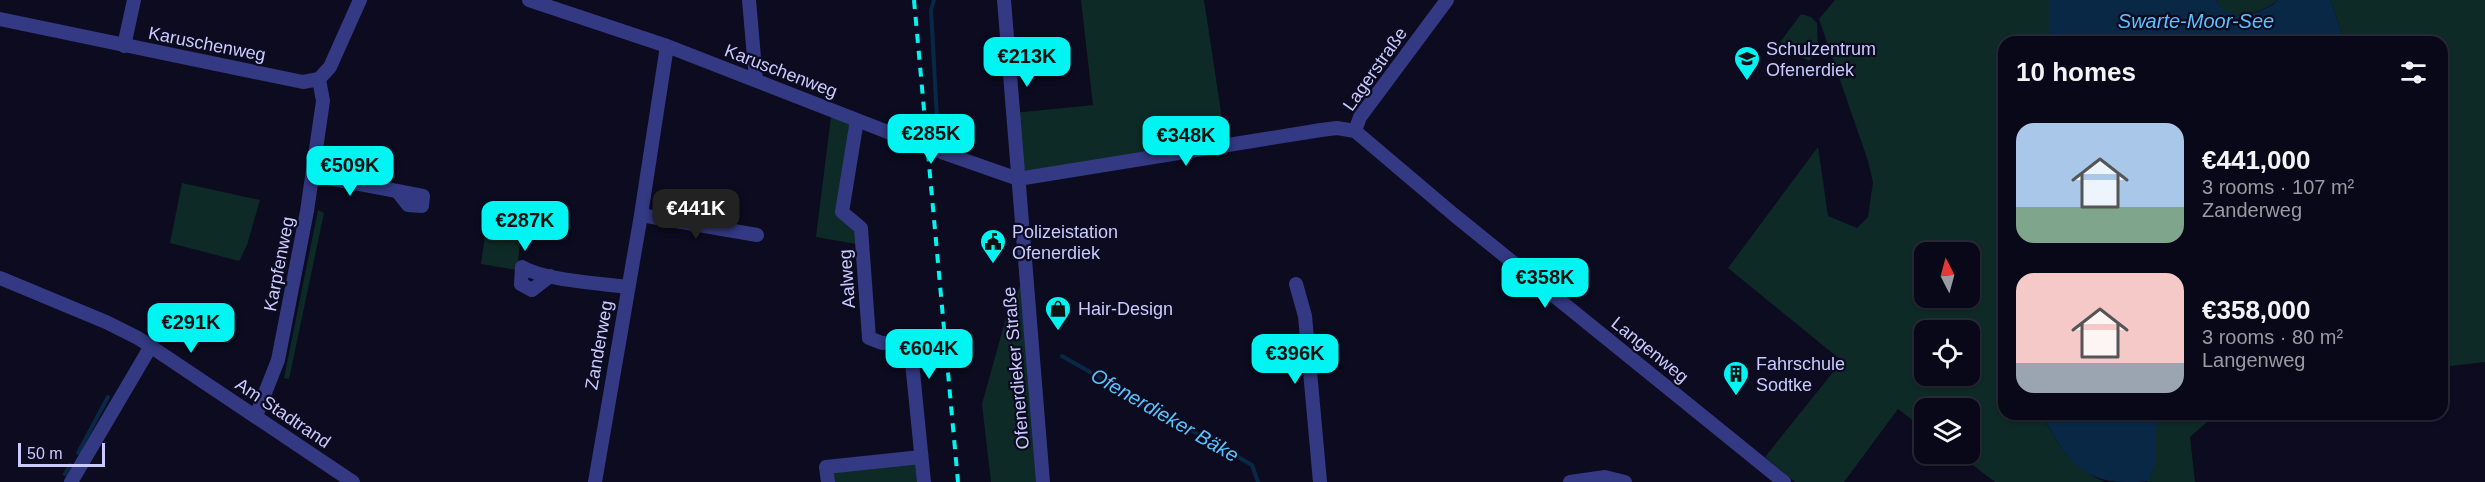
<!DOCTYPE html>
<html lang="en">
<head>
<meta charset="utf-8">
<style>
  :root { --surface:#090818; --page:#171625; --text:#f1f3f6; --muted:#999aa2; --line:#292937; --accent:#00f5f2 }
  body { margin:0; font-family:Helvetica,sans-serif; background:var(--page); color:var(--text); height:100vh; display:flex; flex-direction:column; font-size:22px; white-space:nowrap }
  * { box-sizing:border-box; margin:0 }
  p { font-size:20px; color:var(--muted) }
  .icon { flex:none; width:33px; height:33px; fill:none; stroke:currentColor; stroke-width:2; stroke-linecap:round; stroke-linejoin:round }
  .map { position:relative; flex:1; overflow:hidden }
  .panel { position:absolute; left:1998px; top:36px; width:450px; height:384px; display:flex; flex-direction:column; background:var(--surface); border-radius:18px; box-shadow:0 2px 4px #0004,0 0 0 2px var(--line) }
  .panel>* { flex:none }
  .needle { width:39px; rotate:354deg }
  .buttons { position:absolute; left:1914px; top:242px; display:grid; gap:12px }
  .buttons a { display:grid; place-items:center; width:66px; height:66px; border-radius:12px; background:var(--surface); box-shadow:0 2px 4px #0004,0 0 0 2px var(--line); font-size:30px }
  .scale { position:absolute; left:18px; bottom:15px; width:87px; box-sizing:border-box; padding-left:6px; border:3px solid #cacaff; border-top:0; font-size:16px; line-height:21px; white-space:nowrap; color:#cacaff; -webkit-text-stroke:4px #0c0b20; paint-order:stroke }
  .price { position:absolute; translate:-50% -51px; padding:0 14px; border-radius:12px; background:var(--accent); color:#111; font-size:20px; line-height:39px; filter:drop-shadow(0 2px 3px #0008) }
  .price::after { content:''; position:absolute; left:50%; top:36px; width:18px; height:14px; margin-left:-9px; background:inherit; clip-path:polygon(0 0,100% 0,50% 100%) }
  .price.active { background:#222; color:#fff }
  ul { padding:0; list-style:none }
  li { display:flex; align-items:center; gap:18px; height:150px; padding:0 18px }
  li span { display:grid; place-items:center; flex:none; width:168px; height:120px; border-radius:18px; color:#555 }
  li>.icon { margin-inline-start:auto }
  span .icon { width:72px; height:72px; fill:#fffc; stroke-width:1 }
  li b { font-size:26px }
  h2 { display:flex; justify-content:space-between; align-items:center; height:72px; padding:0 18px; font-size:26px }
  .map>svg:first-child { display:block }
  .green { fill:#0e2a26; fill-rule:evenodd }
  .water { fill:#092846 }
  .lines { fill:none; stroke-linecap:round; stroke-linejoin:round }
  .stream { stroke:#092846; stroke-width:4 }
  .minor { stroke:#333982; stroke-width:14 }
  .rail { stroke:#00f5f2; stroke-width:4; stroke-dasharray:9 8; stroke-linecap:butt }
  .labels { text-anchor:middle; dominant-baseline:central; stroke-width:4.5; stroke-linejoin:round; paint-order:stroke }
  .street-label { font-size:18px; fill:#cacaff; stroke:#0c0b20 }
  .poi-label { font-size:18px; fill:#cacaff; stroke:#0c0b20; text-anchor:start }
  .water-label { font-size:20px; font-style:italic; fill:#58c4ff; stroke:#0c0b20 }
</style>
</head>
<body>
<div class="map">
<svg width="2485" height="482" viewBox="0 0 2485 482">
  <rect width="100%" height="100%" fill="#0c0b20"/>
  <!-- green -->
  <path class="green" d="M1081,0H1204L1226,145L1018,179L1013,113L1093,105Z
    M1835,0H2049V36L2053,42H2004V414H2042C2058,445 2071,468 2105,482H1995L1957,453H1970V408H1924V429L1898,409L1844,482H1795L1765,457L1842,361L1728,268L1818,147L1828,216L1857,228L1868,217L1873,182L1868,161L1819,19ZM1924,252H1970V297H1924ZM1924,330H1970V375H1924Z
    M2216,0H2278C2262,13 2227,26 2216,0Z
    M2331,0H2485V362L2442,367V42H2344Z
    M1801,14L1811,17L1817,23L1818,51L1809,61L1778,45Z
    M831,117L850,123L842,212L861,228L862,245L816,237Z
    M182,183L260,200L247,245L239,261L170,243Z
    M318,210L324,213L289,379L284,378Z
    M486,228L521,235L517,270L481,264Z
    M1021,284L1041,482H991L982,404L1007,314Z
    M2159,414H2216L2190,437L2195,482H2147C2162,461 2149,436 2159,414Z
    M921,457L924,482H828L826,467Z"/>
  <!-- water -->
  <path class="water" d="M2049,0H2216C2225,21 2254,16 2270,6C2273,5 2275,2 2278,0C2286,0 2320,0 2331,0L2344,42H2053L2049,36Z
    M2042,414H2159L2155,433V465L2149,481C2142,482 2133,482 2126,482C2077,482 2063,453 2042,414Z"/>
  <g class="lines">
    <!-- stream -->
    <path class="stream" d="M934,0L931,10L938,137
      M1014,310L1025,323
      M1062,356L1252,465L1258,482
      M78,453L108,397
      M65,474L70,465"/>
    <!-- minor -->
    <path class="minor" d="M529,0L667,46L921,145L1018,179
      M749,0L756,80
      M1004,0L1043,482
      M0,19L303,82L319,79L330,67L360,0
      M124,46L134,0
      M857,120L842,212L861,228L869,338L882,343L910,342L924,482
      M1355,131L1453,214L1784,482
      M1355,131L1360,117L1447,0
      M313,175L423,196L422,206L408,205L397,191
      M1018,179L1321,130L1337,128L1355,131
      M641,215L757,235
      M550,276L532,290L521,284L522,267C547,281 598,283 628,287
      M0,278L106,322L138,338L353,482
      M1296,284L1305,316L1320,482
      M256,416L278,360L307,211L323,101L319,79
      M71,482L151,346
      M595,482L641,215L667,46
      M828,482L826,467L921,457
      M1570,482L1605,477L1625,482"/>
    <!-- rail -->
    <path class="rail" d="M914,0L958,482"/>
  </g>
  <!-- icons -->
  <defs>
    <symbol id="school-pin" viewBox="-11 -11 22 30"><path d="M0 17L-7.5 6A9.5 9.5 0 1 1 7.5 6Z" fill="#00f5f2" stroke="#0c0b20"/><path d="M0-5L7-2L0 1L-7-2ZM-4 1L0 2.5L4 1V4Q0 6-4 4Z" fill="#111"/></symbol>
    <symbol id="civic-pin" viewBox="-11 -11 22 30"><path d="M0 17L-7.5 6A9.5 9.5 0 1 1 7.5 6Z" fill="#00f5f2" stroke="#0c0b20"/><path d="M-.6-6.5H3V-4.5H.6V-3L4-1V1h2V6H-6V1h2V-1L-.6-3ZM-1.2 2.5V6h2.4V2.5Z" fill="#111"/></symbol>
    <symbol id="shop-pin" viewBox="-11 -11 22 30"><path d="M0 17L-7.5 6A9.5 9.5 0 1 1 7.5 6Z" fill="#00f5f2" stroke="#0c0b20"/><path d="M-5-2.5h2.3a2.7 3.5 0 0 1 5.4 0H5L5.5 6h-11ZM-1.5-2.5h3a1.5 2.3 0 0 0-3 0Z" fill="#111"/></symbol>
    <symbol id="building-pin" viewBox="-11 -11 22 30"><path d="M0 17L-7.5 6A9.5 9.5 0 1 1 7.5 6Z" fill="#00f5f2" stroke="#0c0b20"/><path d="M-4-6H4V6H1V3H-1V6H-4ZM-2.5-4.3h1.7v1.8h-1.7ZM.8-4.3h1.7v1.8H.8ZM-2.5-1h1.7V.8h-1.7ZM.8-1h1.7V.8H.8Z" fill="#111"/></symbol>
  </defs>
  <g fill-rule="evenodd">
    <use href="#school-pin" x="1732" y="44" width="30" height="40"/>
    <use href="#civic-pin" x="978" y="227" width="30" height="40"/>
    <use href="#shop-pin" x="1043" y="294" width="30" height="40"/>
    <use href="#building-pin" x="1721" y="359" width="30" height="40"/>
  </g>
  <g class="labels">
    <!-- street labels -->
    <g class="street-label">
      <text transform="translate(207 44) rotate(11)">Karuschenweg</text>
      <text transform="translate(1375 69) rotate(-55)">Lagerstraße</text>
      <text transform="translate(781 71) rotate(21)">Karuschenweg</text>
      <text transform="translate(279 264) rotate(-79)">Karpfenweg</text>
      <text transform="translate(847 279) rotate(-94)">Aalweg</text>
      <text transform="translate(599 345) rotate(-80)">Zanderweg</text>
      <text transform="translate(1650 350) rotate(39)">Langenweg</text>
      <text transform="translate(1016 368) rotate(-95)">Ofenerdieker Straße</text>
      <text transform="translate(283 413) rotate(34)">Am Stadtrand</text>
    </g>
    <!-- poi labels -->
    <g class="poi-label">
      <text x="1766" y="49">Schulzentrum<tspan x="1766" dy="21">Ofenerdiek</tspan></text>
      <text x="1012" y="232">Polizeistation<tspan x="1012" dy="21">Ofenerdiek</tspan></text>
      <text x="1078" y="309">Hair-Design</text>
      <text x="1756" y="364">Fahrschule<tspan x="1756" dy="21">Sodtke</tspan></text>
    </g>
    <!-- water labels -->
    <g class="water-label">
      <text x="2196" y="21">Swarte-Moor-See</text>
      <text transform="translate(1165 415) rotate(30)">Ofenerdieker Bäke</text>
    </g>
  </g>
</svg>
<div class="buttons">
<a><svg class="needle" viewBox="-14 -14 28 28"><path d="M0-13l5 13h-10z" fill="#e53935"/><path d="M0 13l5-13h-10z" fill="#999aa2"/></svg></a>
<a><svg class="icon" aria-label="locate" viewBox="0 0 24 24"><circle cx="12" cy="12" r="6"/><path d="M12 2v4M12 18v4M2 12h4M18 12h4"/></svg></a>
<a><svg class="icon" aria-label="layers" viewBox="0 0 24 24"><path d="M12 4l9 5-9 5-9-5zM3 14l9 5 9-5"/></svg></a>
</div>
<div class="scale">50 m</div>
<b class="price" style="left:1027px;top:88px">€213K</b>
<b class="price" style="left:931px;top:165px">€285K</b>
<b class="price" style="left:1186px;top:167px">€348K</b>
<b class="price" style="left:350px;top:197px">€509K</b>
<b class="price active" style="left:696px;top:240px">€441K</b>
<b class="price" style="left:525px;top:252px">€287K</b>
<b class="price" style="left:1545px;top:309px">€358K</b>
<b class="price" style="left:191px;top:354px">€291K</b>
<b class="price" style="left:929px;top:380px">€604K</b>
<b class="price" style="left:1295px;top:385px">€396K</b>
<section class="panel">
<h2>10 homes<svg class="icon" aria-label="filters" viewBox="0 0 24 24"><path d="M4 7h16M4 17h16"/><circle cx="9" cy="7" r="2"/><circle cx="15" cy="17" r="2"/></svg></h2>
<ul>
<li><span style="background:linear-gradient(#a9c7e8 70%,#7fa58c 0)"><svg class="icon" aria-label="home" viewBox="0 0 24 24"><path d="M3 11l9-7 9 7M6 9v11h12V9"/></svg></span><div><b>€441,000</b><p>3 rooms · 107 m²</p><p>Zanderweg</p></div></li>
<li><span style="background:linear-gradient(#f6c9c9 75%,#9aa5b1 0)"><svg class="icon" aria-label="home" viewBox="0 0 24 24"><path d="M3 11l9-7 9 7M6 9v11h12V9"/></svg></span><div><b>€358,000</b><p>3 rooms · 80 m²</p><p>Langenweg</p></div></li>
</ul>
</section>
</div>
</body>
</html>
